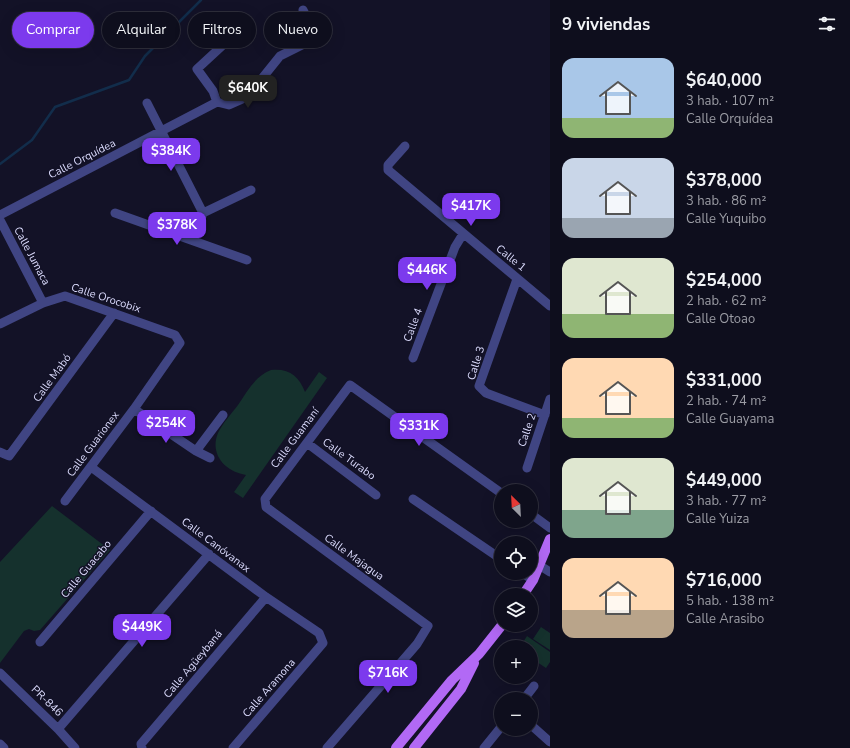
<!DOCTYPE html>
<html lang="es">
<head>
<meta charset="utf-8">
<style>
  :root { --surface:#0e0e1d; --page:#171726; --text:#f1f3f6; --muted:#9b9ca4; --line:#2e2e3b; --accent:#7c3aed }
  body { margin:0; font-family:"Nunito Sans",sans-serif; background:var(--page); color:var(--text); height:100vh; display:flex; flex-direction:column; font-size:15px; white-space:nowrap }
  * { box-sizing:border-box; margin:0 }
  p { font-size:13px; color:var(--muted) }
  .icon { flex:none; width:22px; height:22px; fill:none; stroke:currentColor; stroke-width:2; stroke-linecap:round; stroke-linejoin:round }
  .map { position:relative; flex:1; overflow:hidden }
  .details { display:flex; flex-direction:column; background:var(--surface); width:300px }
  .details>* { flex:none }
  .top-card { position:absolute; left:12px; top:12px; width:380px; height:36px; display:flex; gap:8px }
  .needle { width:26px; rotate:336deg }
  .fabs { position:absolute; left:494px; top:484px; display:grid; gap:8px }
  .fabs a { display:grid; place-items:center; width:44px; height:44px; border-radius:50%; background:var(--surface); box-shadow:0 4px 16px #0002,0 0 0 1px var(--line); font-size:20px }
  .price { position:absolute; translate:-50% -34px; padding:0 9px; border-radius:8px; background:var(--accent); color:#fff; font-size:13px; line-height:26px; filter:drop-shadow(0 1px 2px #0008) }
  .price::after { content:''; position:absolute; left:50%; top:24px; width:12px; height:9px; margin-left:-6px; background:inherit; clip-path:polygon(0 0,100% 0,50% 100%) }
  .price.active { background:#222; color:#fff }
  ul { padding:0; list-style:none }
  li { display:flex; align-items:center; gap:12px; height:100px; padding:0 12px }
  li span { display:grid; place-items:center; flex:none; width:112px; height:80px; border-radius:12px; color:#555 }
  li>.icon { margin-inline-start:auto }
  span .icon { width:48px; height:48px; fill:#fffc; stroke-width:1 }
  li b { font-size:17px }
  h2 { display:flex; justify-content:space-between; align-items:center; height:48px; padding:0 12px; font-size:17px }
  .pill { padding:0 14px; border-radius:18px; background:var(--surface); box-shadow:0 4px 16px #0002,0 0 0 1px var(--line); font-size:14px; line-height:36px }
  .pill.active { background:var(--accent); color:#fff }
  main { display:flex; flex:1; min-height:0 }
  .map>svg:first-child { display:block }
  .green { fill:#15312d }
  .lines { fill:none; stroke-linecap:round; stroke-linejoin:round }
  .stream { stroke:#122d4b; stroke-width:2.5 }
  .minor { stroke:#404583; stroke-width:9 }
  .major { stroke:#b269f5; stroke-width:10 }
  .labels { text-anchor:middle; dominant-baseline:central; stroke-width:3; stroke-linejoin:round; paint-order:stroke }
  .street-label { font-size:11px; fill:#dbdbfd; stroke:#131227 }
</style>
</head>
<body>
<main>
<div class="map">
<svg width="550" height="748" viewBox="0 0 550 748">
  <rect width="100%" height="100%" fill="#131227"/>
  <!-- green -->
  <path class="green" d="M271,370C289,368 299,376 305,392L319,372L327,378L243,498L234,492L246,475C226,472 209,455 218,433C223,423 231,414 238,405C247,392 255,376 271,370Z
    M52,506L110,550L40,630L34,631L29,629L24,631L0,663V562Z
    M541,627L550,633V650L533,639Z
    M527,636L550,652V662L546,668L531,658V647H520Z"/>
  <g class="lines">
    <!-- stream -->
    <path class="stream" d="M0,164L32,140L55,107L129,80L145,56L201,0"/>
    <!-- minor -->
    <path class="minor" d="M217,102L229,105L247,97L280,56L306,43L312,36L310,24L303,10
      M217,102L213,91L197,69L236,33
      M147,103L203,213L194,240
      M405,146L388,165V170L550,306
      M115,213L247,260
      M203,213L251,190
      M0,215L217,102
      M0,220L43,303
      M517,279L479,386L486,393L545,415
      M0,324L43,303L65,296L175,335L180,343L134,409L65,501
      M413,358L455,247L463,234
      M134,409L196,451L210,458
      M307,443L376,495
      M196,451L223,415
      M0,452L9,456L114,313
      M91,467L266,597L319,633L323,643L233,748
      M527,468L550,399
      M413,499L501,559
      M531,514L550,528
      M539,565L550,572
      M522,573L533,580
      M40,642L151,511
      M0,673L58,729L75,748
      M524,699L534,686
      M531,725L550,742
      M58,729L209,554
      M0,744L4,748
      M142,748L141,744L266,597
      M327,748L417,644L428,626L266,507L265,499L350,385L501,493
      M484,748L501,727"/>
    <!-- major -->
    <path class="major" d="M523,595L533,580L550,539
      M396,748L452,680L479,654L502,625
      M414,748L461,689L474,663"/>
  </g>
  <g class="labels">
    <!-- street labels -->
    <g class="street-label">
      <text transform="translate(82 159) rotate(-27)">Calle Orquídea</text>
      <text transform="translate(32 256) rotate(62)">Calle Jumaca</text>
      <text transform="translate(511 258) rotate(39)">Calle 1</text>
      <text transform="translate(106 298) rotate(18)">Calle Orocobix</text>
      <text transform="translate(413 325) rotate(-70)">Calle 4</text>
      <text transform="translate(476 363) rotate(-73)">Calle 3</text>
      <text transform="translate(52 378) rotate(-54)">Calle Mabó</text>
      <text transform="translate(527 430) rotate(-71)">Calle 2</text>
      <text transform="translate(295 438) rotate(-53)">Calle Guamaní</text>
      <text transform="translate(93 444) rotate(-53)">Calle Guarionex</text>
      <text transform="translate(349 459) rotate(36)">Calle Turabo</text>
      <text transform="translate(216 545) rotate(37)">Calle Canóvanax</text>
      <text transform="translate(354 557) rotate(36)">Calle Majagua</text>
      <text transform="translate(86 569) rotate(-50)">Calle Guacabo</text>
      <text transform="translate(193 664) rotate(-50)">Calle Agüeybaná</text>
      <text transform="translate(269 688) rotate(-49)">Calle Aramona</text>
      <text transform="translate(47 701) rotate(44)">PR-846</text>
    </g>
  </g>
</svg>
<div class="fabs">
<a><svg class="needle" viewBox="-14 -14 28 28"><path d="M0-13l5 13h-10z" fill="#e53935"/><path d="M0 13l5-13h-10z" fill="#9b9ca4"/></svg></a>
<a><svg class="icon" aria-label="locate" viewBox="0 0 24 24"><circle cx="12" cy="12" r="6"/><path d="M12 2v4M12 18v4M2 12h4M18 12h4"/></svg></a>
<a><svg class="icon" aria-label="layers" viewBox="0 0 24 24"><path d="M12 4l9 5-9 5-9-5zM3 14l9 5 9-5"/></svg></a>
<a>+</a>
<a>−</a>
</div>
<b class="price active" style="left:248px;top:109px">$640K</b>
<b class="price" style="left:171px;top:172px">$384K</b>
<b class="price" style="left:471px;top:227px">$417K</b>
<b class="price" style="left:177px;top:246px">$378K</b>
<b class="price" style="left:427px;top:291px">$446K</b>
<b class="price" style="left:166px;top:444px">$254K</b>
<b class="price" style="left:419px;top:447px">$331K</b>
<b class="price" style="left:142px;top:648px">$449K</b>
<b class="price" style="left:388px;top:694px">$716K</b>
<div class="top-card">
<a class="pill active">Comprar</a>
<a class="pill">Alquilar</a>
<a class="pill">Filtros</a>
<a class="pill">Nuevo</a>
</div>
</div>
<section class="details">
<h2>9 viviendas<svg class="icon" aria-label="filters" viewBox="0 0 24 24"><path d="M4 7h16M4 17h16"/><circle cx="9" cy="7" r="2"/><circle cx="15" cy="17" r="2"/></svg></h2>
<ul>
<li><span style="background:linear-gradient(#a9c7e8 75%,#8fb573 0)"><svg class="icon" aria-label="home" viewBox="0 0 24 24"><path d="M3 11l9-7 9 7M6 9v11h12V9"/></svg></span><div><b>$640,000</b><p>3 hab. · 107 m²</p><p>Calle Orquídea</p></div></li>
<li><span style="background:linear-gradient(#c9d6e8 75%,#9aa5b1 0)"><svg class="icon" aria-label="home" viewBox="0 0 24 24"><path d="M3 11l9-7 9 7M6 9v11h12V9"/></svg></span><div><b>$378,000</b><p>3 hab. · 86 m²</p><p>Calle Yuquibo</p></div></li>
<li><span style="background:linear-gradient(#dfe7d0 70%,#8fb573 0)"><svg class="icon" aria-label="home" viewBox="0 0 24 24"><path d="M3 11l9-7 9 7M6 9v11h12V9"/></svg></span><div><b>$254,000</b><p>2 hab. · 62 m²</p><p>Calle Otoao</p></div></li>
<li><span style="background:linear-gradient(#ffd9b3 75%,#8fb573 0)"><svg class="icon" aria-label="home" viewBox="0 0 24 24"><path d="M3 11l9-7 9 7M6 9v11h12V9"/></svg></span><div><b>$331,000</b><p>2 hab. · 74 m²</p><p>Calle Guayama</p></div></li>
<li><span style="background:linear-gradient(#dfe7d0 65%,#7fa58c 0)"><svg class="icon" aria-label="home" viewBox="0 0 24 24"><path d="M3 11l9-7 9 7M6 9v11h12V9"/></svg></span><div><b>$449,000</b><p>3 hab. · 77 m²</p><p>Calle Yuiza</p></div></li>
<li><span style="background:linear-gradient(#ffd9b3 65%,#b9a48a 0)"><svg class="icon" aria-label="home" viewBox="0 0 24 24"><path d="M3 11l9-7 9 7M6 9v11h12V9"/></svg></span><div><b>$716,000</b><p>5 hab. · 138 m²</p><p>Calle Arasibo</p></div></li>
</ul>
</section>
</main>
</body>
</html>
